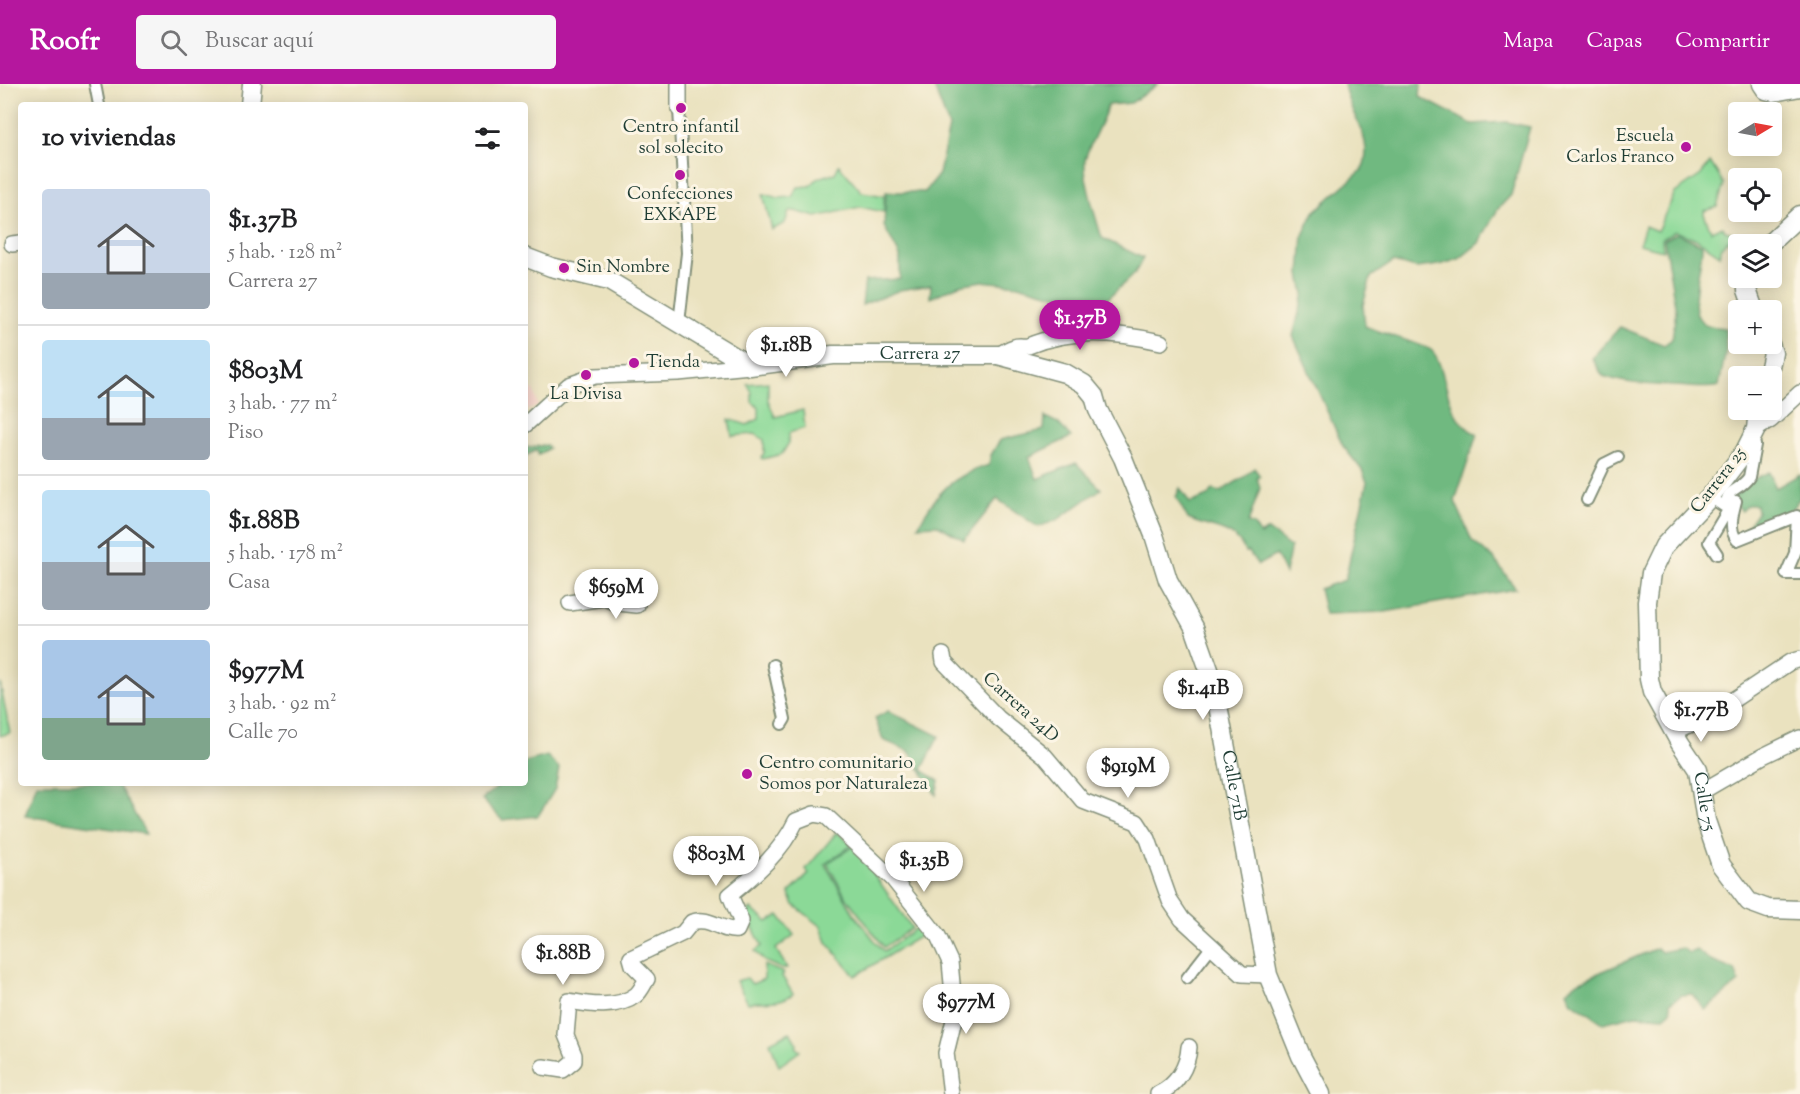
<!DOCTYPE html>
<html lang="es">
<head>
<meta charset="utf-8">
<style>
  :root { --surface:#fff; --page:#f6f6f6; --text:#202124; --muted:#757577; --line:#e0e0e0; --accent:#b5179e }
  body { margin:0; font-family:"Sorts Mill Goudy",serif; background:var(--page); color:var(--text); height:100vh; display:flex; flex-direction:column; font-size:22px; white-space:nowrap }
  * { box-sizing:border-box; margin:0 }
  p { font-size:20px; color:var(--muted) }
  .icon { flex:none; width:33px; height:33px; fill:none; stroke:currentColor; stroke-width:2; stroke-linecap:round; stroke-linejoin:round }
  .map { position:relative; flex:1; overflow:hidden }
  .sheet { position:absolute; left:18px; top:18px; width:510px; height:684px; display:flex; flex-direction:column; background:var(--surface); border-radius:6px; box-shadow:0 3px 15px #0003 }
  .sheet>* { flex:none }
  .needle { width:39px; rotate:80deg }
  .buttons { position:absolute; left:1728px; top:18px; display:grid; gap:12px }
  .buttons a { display:grid; place-items:center; width:54px; height:54px; border-radius:6px; background:var(--surface); box-shadow:0 3px 15px #0003; font-size:30px }
  .price { position:absolute; translate:-50% -51px; padding:0 14px; border-radius:21px; background:#fff; color:#222; font-size:20px; line-height:39px; filter:drop-shadow(0 2px 3px #0008) }
  .price::after { content:''; position:absolute; left:50%; top:36px; width:18px; height:14px; margin-left:-9px; background:inherit; clip-path:polygon(0 0,100% 0,50% 100%) }
  .price.active { background:var(--accent); color:#fff }
  ul { padding:0; list-style:none }
  li { display:flex; align-items:center; gap:18px; height:150px; padding:0 24px }
  li+li { border-top:2px solid var(--line) }
  li span { display:grid; place-items:center; flex:none; width:168px; height:120px; border-radius:6px; color:#555 }
  li>.icon { margin-inline-start:auto }
  span .icon { width:72px; height:72px; fill:#fffc; stroke-width:1 }
  li b { font-size:26px }
  h2 { display:flex; justify-content:space-between; align-items:center; height:72px; padding:0 24px; font-size:26px }
  header { display:flex; align-items:center; gap:36px; box-sizing:border-box; height:84px; padding:0 30px; background:var(--accent); color:#fff }
  header strong { font-size:28px }
  nav { display:flex; gap:33px; margin-inline-start:auto; font-size:21px }
  .search { width:420px; height:54px; background:var(--page); display:flex; align-items:center; gap:15px; box-sizing:border-box; padding:0 21px; border-radius:6px; color:var(--muted); font-size:22px }
  .map>svg:first-child { display:block }
  .built { fill:#f7d1c9 }
  .green { fill:#8bd997; stroke:#558b66; stroke-width:1.5 }
  .forest { fill:#70b980; stroke:#487b5a; stroke-width:1.5 }
  .lines { fill:none; stroke-linecap:round; stroke-linejoin:round }
  .pedestrian-casing { stroke:#84907a; stroke-width:14 }
  .minor-casing { stroke:#84907a; stroke-width:18 }
  .tertiary-casing { stroke:#84907a; stroke-width:21 }
  .pedestrian { stroke:#fff; stroke-width:10 }
  .minor { stroke:#fff; stroke-width:15 }
  .tertiary { stroke:#fff; stroke-width:18 }
  .poi-dot { fill:#b5179e; stroke:#fcf5e5; stroke-width:2 }
  .labels { text-anchor:middle; dominant-baseline:central; stroke-width:6; stroke-linejoin:round; paint-order:stroke }
  .poi-label { font-size:18px; fill:#1f3d34; stroke:#fcf5e5 }
  .street-label { font-size:18px; fill:#1f3d34; stroke:#fcf5e5 }
</style>
</head>
<body>
<header>
<strong>Roofr</strong>
<div class="search"><svg class="icon" aria-label="search" viewBox="0 0 24 24"><circle cx="10" cy="10" r="6"/><path d="M15 15l6 6"/></svg>Buscar aquí</div>
<nav><a>Mapa</a><a>Capas</a><a>Compartir</a></nav>
</header>
<div class="map">
<svg width="1800" height="1010" viewBox="0 0 1800 1010">
  <rect width="100%" height="100%" fill="#fcf5e5"/>
  <filter id="ink" filterUnits="userSpaceOnUse"><feTurbulence type="fractalNoise" baseFrequency=".0167" numOctaves="2"/><feDisplacementMap in="SourceGraphic" scale="12" xChannelSelector="R" yChannelSelector="G"/><feConvolveMatrix kernelMatrix="1 2 1 2 8 2 1 2 1" color-interpolation-filters="sRGB"/></filter>
  <filter id="wash" filterUnits="userSpaceOnUse"><feTurbulence type="fractalNoise" baseFrequency=".008" numOctaves="4" result="noise"/><feDisplacementMap in="SourceGraphic" scale="24" xChannelSelector="R" yChannelSelector="G"/><feGaussianBlur stdDeviation="1.35" result="paint"/><feColorMatrix in="noise" values="0 0 0 0 0 0 0 0 0 0 0 0 0 0 0 0 0 1.4 0 .05"/><feComposite in="paint" operator="in"/></filter>
  <g filter="url(#wash)">
    <rect width="100%" height="100%" fill="#eae2bf"/>
    <!-- built -->
    <path class="built" d="M534,305L538,322L525,327V308Z"/>
    <!-- green -->
    <path class="green" d="M1710,78L1724,100L1717,123L1704,127V130L1711,147L1723,142L1725,147L1733,149L1732,158L1728,156L1720,165V171L1696,155L1675,147L1662,155L1663,166L1639,160L1645,142L1657,147L1675,109L1701,91Z
      M839,81L862,108L884,112V128L860,123L816,133L795,127L789,128L785,139L772,146L763,110L779,114L792,113L798,103L810,102L818,94L835,89Z
      M768,298V316L775,333L803,326L805,344L789,349L788,360L782,370L763,375L761,374L764,369V356L755,350L732,352L729,335L747,341L759,335V324L752,318V309L747,300Z
      M0,599L10,649L0,652Z
      M837,748L852,761L825,780L854,830L879,862L884,867L918,843L922,851L855,892L827,858L821,842L794,821L789,809L809,790L806,785Z
      M854,762L912,844L884,863L846,813L827,779Z
      M751,825L768,838L779,831L794,851L776,865L787,884L782,885L764,877L755,867L762,862L752,842L746,841L744,831Z
      M764,881L784,889L782,892L793,910C778,921 765,916 748,919L736,897L747,894L752,900L764,895Z
      M790,948L797,960L796,964L800,967L779,982L770,958Z"/>
    <!-- forest -->
    <path class="forest" d="M933,0H1158L1131,19L1108,21C1102,40 1092,54 1086,72C1080,86 1097,138 1102,154L1143,174L1135,189L1104,218L1070,215L1018,201L982,197L959,201L930,214L931,201L900,206L862,221L865,197L900,195V172L884,142L886,108H925L939,90L949,43Z
      M1344,0H1421L1420,13L1472,40L1507,38L1530,43L1511,111L1498,125L1479,159L1459,175L1439,181L1416,184L1393,178L1371,193L1363,221L1365,242C1377,248 1425,261 1431,266C1449,282 1442,336 1477,350L1455,417L1472,457L1494,475L1516,505L1385,528L1325,530L1319,505L1345,496L1367,398L1362,386L1343,362L1293,252L1304,210L1300,190L1303,151L1314,128L1362,86C1376,53 1348,31 1344,0Z
      M1677,149L1702,161C1703,179 1686,225 1702,238C1708,243 1718,243 1725,244L1726,266L1719,302C1703,306 1689,302 1672,302C1644,300 1631,301 1603,292L1592,274L1620,243L1664,261L1672,255L1676,227L1664,156Z
      M1045,333L1058,339L1071,353L1029,373L1037,395L1076,379L1101,405L1057,436L1038,443L997,415L964,456L938,441L918,442C937,408 952,392 989,381L991,371L1000,356L1044,346Z
      M525,361L526,364L546,361L549,364L538,371L537,366L525,372Z
      M1254,384L1260,392L1257,394L1260,404L1248,439L1254,441L1260,451L1268,446L1290,463C1290,473 1286,480 1285,490L1276,471L1258,481L1249,468H1245C1237,443 1208,445 1188,435L1176,413L1180,404L1190,419L1208,412L1213,406L1220,408L1244,393Z
      M1769,388L1776,404L1800,390V414L1788,430L1749,447L1746,444L1757,428L1756,421H1747L1741,427L1730,414L1752,396Z
      M888,627L939,652L922,686L939,697L936,711L909,667L883,656L875,634Z
      M547,672L559,684L555,705L538,732L502,736L482,715L503,699H525V678Z
      M37,699H117L146,750L25,732Z
      M1657,864L1661,868L1682,864L1689,869L1696,866L1711,877L1735,886L1739,898L1705,926L1692,910L1682,911L1670,919L1671,927L1664,933L1635,931L1603,939L1572,918L1567,907L1578,898Z"/>
  </g>
  <g filter="url(#ink)">
    <g class="lines">
      <defs>
        <path id="pedestrian" d="M95,0L99,21
          M679,25L687,169L679,239
          M1710,413L1725,423L1736,417C1733,429 1728,445 1737,456L1797,432L1795,469L1786,490H1800
          M1587,416L1604,380L1618,373
          M1725,423C1728,401 1739,408 1749,393L1755,361
          M1717,470L1709,458L1731,421
          M773,581L785,635L782,640
          M1187,894L1212,862"/>
        <path id="minor" d="M679,25V0
          M12,160L21,159
          M998,271C1003,269 1009,264 1014,263C1019,261 1024,263 1028,262C1071,244 1116,248 1161,258
          M525,341L569,301L595,292L678,289L750,282
          M1756,345L1771,336L1800,309
          M570,519L603,514L618,519L637,521
          M943,571L944,578L998,634L1045,672L1083,717L1137,738L1148,755L1170,817L1182,835L1242,890L1268,891
          M1674,648L1709,632L1790,578L1800,575
          M1701,708L1763,672L1800,654
          M543,983L563,986L574,977V971L566,951L569,917C590,921 618,925 636,911C641,907 644,899 647,895L633,881L631,874L683,849L692,838C710,832 721,848 737,846L741,837L730,811C756,790 782,767 796,737L814,730L826,732L893,795L938,852L950,878L955,932L946,969L951,1010
          M1158,1010C1176,1002 1188,983 1189,963"/>
        <g id="tertiary">
          <path d="M1762,0L1766,6L1774,8L1800,3"/>
          <path d="M250,21L252,0"/>
          <path d="M1769,160L1800,131"/>
          <path id="s1" d="M525,173L551,183L609,197L750,282L833,271H998L1065,289L1084,300L1094,312L1098,326L1123,374L1154,451L1168,496L1194,543L1214,600L1268,891L1301,972L1321,1010"/>
          <path d="M1747,194V206L1754,226"/>
          <path d="M1768,292L1773,269L1770,260"/>
          <path id="s2" d="M1758,326L1756,345L1745,367L1710,413L1664,462L1651,489L1647,518L1649,595L1652,608L1680,659L1698,686L1706,737L1721,781L1749,818L1768,825L1800,826"/>
        </g>
      </defs>
      <!-- pedestrian casing -->
      <use href="#pedestrian" class="pedestrian-casing"/>
      <!-- minor casing -->
      <use href="#minor" class="minor-casing"/>
      <!-- tertiary casing -->
      <use href="#tertiary" class="tertiary-casing"/>
      <!-- pedestrian -->
      <use href="#pedestrian" class="pedestrian"/>
      <!-- minor -->
      <use href="#minor" class="minor"/>
      <!-- tertiary -->
      <use href="#tertiary" class="tertiary"/>
    </g>
  </g>
  <!-- markers -->
  <g class="poi-dot">
    <circle cx="681" cy="24" r="6"/>
    <circle cx="1686" cy="63" r="6"/>
    <circle cx="680" cy="91" r="6"/>
    <circle cx="564" cy="184" r="6"/>
    <circle cx="634" cy="279" r="6"/>
    <circle cx="586" cy="291" r="6"/>
    <circle cx="747" cy="690" r="6"/>
  </g>
  <g class="labels">
    <!-- poi labels -->
    <g class="poi-label">
      <text x="681" y="44">Centro infantil<tspan x="681" dy="21">sol solecito</tspan></text>
      <text x="1674" y="53" text-anchor="end">Escuela<tspan x="1674" dy="21">Carlos Franco</tspan></text>
      <text x="680" y="111">Confecciones<tspan x="680" dy="21">EXKAPE</tspan></text>
      <text x="576" y="184" text-anchor="start">Sin Nombre</text>
      <text x="646" y="279" text-anchor="start">Tienda</text>
      <text x="586" y="311">La Divisa</text>
      <text x="759" y="680" text-anchor="start">Centro comunitario<tspan x="759" dy="21">Somos por Naturaleza</tspan></text>
    </g>
    <!-- street labels -->
    <g class="street-label">
      <text stroke="none"><textPath href="#s1" startOffset="423">Carrera 27</textPath></text>
      <text transform="translate(1719 397) rotate(-52)">Carrera 25</text>
      <text transform="translate(1020 624) rotate(42)">Carrera 24D</text>
      <text stroke="none"><textPath href="#s1" startOffset="1024">Calle 71B</textPath></text>
      <text stroke="none"><textPath href="#s2" startOffset="441">Calle 75</textPath></text>
    </g>
  </g>
</svg>
<div class="buttons">
<a><svg class="needle" viewBox="-14 -14 28 28"><path d="M0-13l5 13h-10z" fill="#e53935"/><path d="M0 13l5-13h-10z" fill="#757577"/></svg></a>
<a><svg class="icon" aria-label="locate" viewBox="0 0 24 24"><circle cx="12" cy="12" r="6"/><path d="M12 2v4M12 18v4M2 12h4M18 12h4"/></svg></a>
<a><svg class="icon" aria-label="layers" viewBox="0 0 24 24"><path d="M12 4l9 5-9 5-9-5zM3 14l9 5 9-5"/></svg></a>
<a>+</a>
<a>−</a>
</div>
<b class="price active" style="left:1080px;top:267px">$1.37B</b>
<b class="price" style="left:786px;top:294px">$1.18B</b>
<b class="price" style="left:616px;top:536px">$659M</b>
<b class="price" style="left:1203px;top:637px">$1.41B</b>
<b class="price" style="left:1701px;top:659px">$1.77B</b>
<b class="price" style="left:1128px;top:715px">$919M</b>
<b class="price" style="left:716px;top:803px">$803M</b>
<b class="price" style="left:924px;top:809px">$1.35B</b>
<b class="price" style="left:563px;top:902px">$1.88B</b>
<b class="price" style="left:966px;top:951px">$977M</b>
<section class="sheet">
<h2>10 viviendas<svg class="icon" aria-label="filters" viewBox="0 0 24 24"><path d="M4 7h16M4 17h16"/><circle cx="9" cy="7" r="2"/><circle cx="15" cy="17" r="2"/></svg></h2>
<ul>
<li><span style="background:linear-gradient(#c9d6e8 70%,#9aa5b1 0)"><svg class="icon" aria-label="home" viewBox="0 0 24 24"><path d="M3 11l9-7 9 7M6 9v11h12V9"/></svg></span><div><b>$1.37B</b><p>5 hab. · 128 m²</p><p>Carrera 27</p></div></li>
<li><span style="background:linear-gradient(#bfe0f5 65%,#9aa5b1 0)"><svg class="icon" aria-label="home" viewBox="0 0 24 24"><path d="M3 11l9-7 9 7M6 9v11h12V9"/></svg></span><div><b>$803M</b><p>3 hab. · 77 m²</p><p>Piso</p></div></li>
<li><span style="background:linear-gradient(#bfe0f5 60%,#9aa5b1 0)"><svg class="icon" aria-label="home" viewBox="0 0 24 24"><path d="M3 11l9-7 9 7M6 9v11h12V9"/></svg></span><div><b>$1.88B</b><p>5 hab. · 178 m²</p><p>Casa</p></div></li>
<li><span style="background:linear-gradient(#a9c7e8 65%,#7fa58c 0)"><svg class="icon" aria-label="home" viewBox="0 0 24 24"><path d="M3 11l9-7 9 7M6 9v11h12V9"/></svg></span><div><b>$977M</b><p>3 hab. · 92 m²</p><p>Calle 70</p></div></li>
</ul>
</section>
</div>
</body>
</html>
